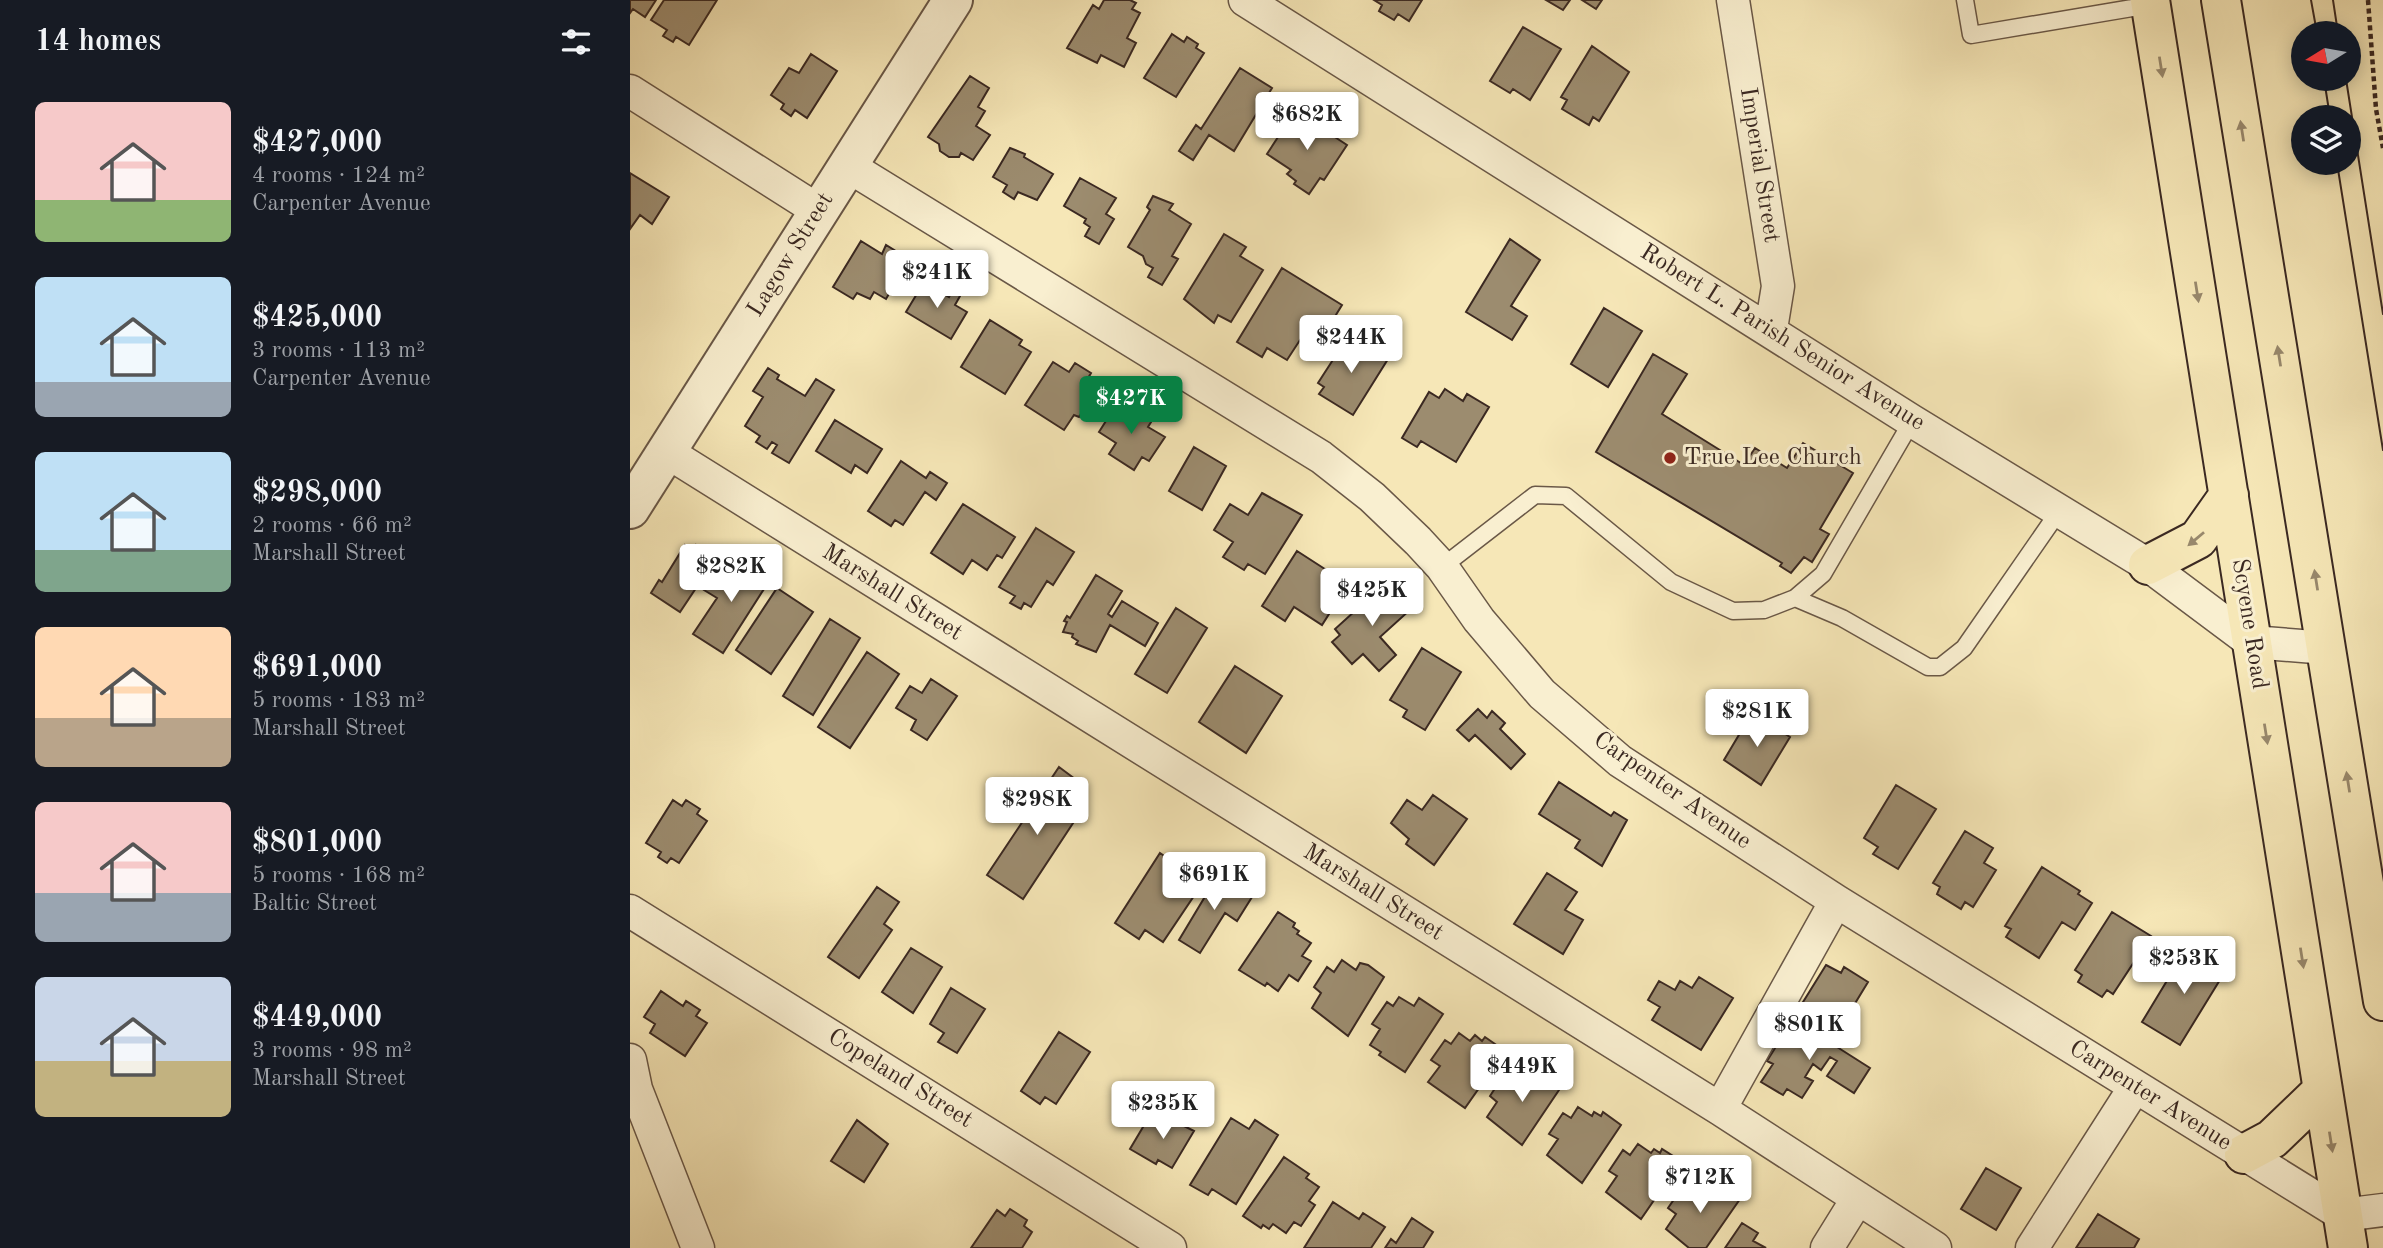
<!DOCTYPE html>
<html lang="en">
<head>
<meta charset="utf-8">
<style>
  :root { --surface:#171b24; --page:#20242c; --text:#f1f3f6; --muted:#9ea1a6; --accent:#0b8043 }
  body { margin:0; font-family:"Old Standard TT",serif; background:var(--page); color:var(--text); height:100vh; display:flex; flex-direction:column; font-size:26px; white-space:nowrap }
  * { box-sizing:border-box; margin:0 }
  p { font-size:23px; color:var(--muted) }
  .icon { flex:none; width:38px; height:38px; fill:none; stroke:currentColor; stroke-width:2; stroke-linecap:round; stroke-linejoin:round }
  .map { position:relative; flex:1; overflow:hidden }
  .details { display:flex; flex-direction:column; background:var(--surface); width:630px }
  .details>* { flex:none }
  .needle { width:46px; rotate:259deg }
  .buttons { position:absolute; left:1661px; top:21px; display:grid; gap:14px }
  .buttons a { display:grid; place-items:center; width:70px; height:70px; border-radius:50%; background:var(--surface); box-shadow:0 4px 18px #0003; font-size:35px }
  .price { position:absolute; translate:-50% -60px; padding:0 16px; border-radius:7px; background:#fff; color:#222; font-size:23px; line-height:46px; filter:drop-shadow(0 2px 4px #0008) }
  .price::after { content:''; position:absolute; left:50%; top:42px; width:21px; height:16px; margin-left:-10px; background:inherit; clip-path:polygon(0 0,100% 0,50% 100%) }
  .price.selected { background:var(--accent); color:#fff }
  ul { padding:0; list-style:none }
  li { display:flex; align-items:center; gap:21px; height:175px; padding:0 35px }
  li span { display:grid; place-items:center; flex:none; width:196px; height:140px; border-radius:10px; color:#555 }
  li>.icon { margin-inline-start:auto }
  span .icon { width:84px; height:84px; fill:#fffc; stroke-width:1 }
  li b { font-size:30px }
  h2 { display:flex; justify-content:space-between; align-items:center; height:84px; padding:0 35px; font-size:30px }
  main { display:flex; flex:1; min-height:0 }
  .map>svg:first-child { display:block }
  .building { fill:#9c8c6f; stroke:#3b2922; stroke-width:2 }
  .lines { fill:none; stroke-linecap:round; stroke-linejoin:round }
  .service-casing { stroke:#6a5847; stroke-width:19 }
  .minor-casing { stroke:#6a5847; stroke-width:35 }
  .tertiary-casing { stroke:#6a5847; stroke-width:42 }
  .primary-casing { stroke:#3b2922; stroke-width:42 }
  .path { stroke:#3b2922; stroke-width:4.5; stroke-dasharray:5 3.5; stroke-linecap:butt }
  .service { stroke:#f9efd0; stroke-width:16 }
  .minor { stroke:#f9efd0; stroke-width:32 }
  .tertiary { stroke:#f9efd0; stroke-width:38 }
  .primary { stroke:#f6e7b7; stroke-width:38 }
  .tram { stroke:#3b2922; stroke-width:2 }
  .oneway { fill:#98886c }
  .poi-dot { fill:#8f2418; stroke:#f9efd0; stroke-width:2.5 }
  .labels { text-anchor:middle; dominant-baseline:central; stroke-width:6; stroke-linejoin:round; paint-order:stroke }
  .street-label { font-size:24px; fill:#3b2922; stroke:#f9efd0 }
  .poi-label { font-size:24px; fill:#3b2922; stroke:#f9efd0; text-anchor:start }
</style>
</head>
<body>
<main>
<section class="details">
<h2>14 homes<svg class="icon" aria-label="filters" viewBox="0 0 24 24"><path d="M4 7h16M4 17h16"/><circle cx="9" cy="7" r="2"/><circle cx="15" cy="17" r="2"/></svg></h2>
<ul>
<li><span style="background:linear-gradient(#f6c9c9 70%,#8fb573 0)"><svg class="icon" aria-label="home" viewBox="0 0 24 24"><path d="M3 11l9-7 9 7M6 9v11h12V9"/></svg></span><div><b>$427,000</b><p>4 rooms · 124 m²</p><p>Carpenter Avenue</p></div></li>
<li><span style="background:linear-gradient(#bfe0f5 75%,#9aa5b1 0)"><svg class="icon" aria-label="home" viewBox="0 0 24 24"><path d="M3 11l9-7 9 7M6 9v11h12V9"/></svg></span><div><b>$425,000</b><p>3 rooms · 113 m²</p><p>Carpenter Avenue</p></div></li>
<li><span style="background:linear-gradient(#bfe0f5 70%,#7fa58c 0)"><svg class="icon" aria-label="home" viewBox="0 0 24 24"><path d="M3 11l9-7 9 7M6 9v11h12V9"/></svg></span><div><b>$298,000</b><p>2 rooms · 66 m²</p><p>Marshall Street</p></div></li>
<li><span style="background:linear-gradient(#ffd9b3 65%,#b9a48a 0)"><svg class="icon" aria-label="home" viewBox="0 0 24 24"><path d="M3 11l9-7 9 7M6 9v11h12V9"/></svg></span><div><b>$691,000</b><p>5 rooms · 183 m²</p><p>Marshall Street</p></div></li>
<li><span style="background:linear-gradient(#f6c9c9 65%,#9aa5b1 0)"><svg class="icon" aria-label="home" viewBox="0 0 24 24"><path d="M3 11l9-7 9 7M6 9v11h12V9"/></svg></span><div><b>$801,000</b><p>5 rooms · 168 m²</p><p>Baltic Street</p></div></li>
<li><span style="background:linear-gradient(#c9d6e8 60%,#c2b280 0)"><svg class="icon" aria-label="home" viewBox="0 0 24 24"><path d="M3 11l9-7 9 7M6 9v11h12V9"/></svg></span><div><b>$449,000</b><p>3 rooms · 98 m²</p><p>Marshall Street</p></div></li>
</ul>
</section>
<div class="map">
<svg width="1753" height="1248" viewBox="0 0 1753 1248">
  <rect width="100%" height="100%" fill="#f6e7b7"/>
  <filter id="stains"><feTurbulence type="fractalNoise" baseFrequency=".00286" numOctaves="4"/><feColorMatrix values="0 0 0 0 .2 0 0 0 0 .09 0 0 0 0 .02 0 0 0 .5 -.17"/></filter>
  <radialGradient id="worn" r=".72"><stop offset=".6" stop-color="#630" stop-opacity="0"/><stop offset="1" stop-color="#630" stop-opacity=".3"/></radialGradient>
  <!-- building -->
  <path class="building" d="M0,0H26L15,17L3,9L0,13Z
    M34,0H87L59,45L46,37L43,42L33,36L37,30L21,20Z
    M474,0H500L506,3L502,9L510,13L497,38L506,43L494,67L471,55L467,63L437,48L463,5L469,9Z
    M744,0H792L779,21L768,14L764,20L749,11L752,5Z
    M916,0H940L933,10Z
    M952,0H972L966,9Z
    M893,27L931,49L900,100L883,89L880,93L860,81Z
    M542,34L554,42L557,37L568,44L566,48L574,53L546,97L514,78Z
    M962,46L999,72L969,121L963,117L959,125L932,109L937,100L931,97Z
    M181,54L207,71L177,118L165,110L161,116L151,109L154,104L141,95L159,68L169,73Z
    M610,68L642,88L604,151L579,135L563,160L549,151L566,125L571,129Z
    M340,76L359,88L348,107L355,111L346,126L360,135L343,160L331,153L329,157H319L310,151L309,144L298,137Z
    M670,113L681,121L684,116L694,123L691,128L717,145L694,180L690,178L679,194L664,184L666,181L657,174L661,170L637,154L650,134L655,136Z
    M380,148L395,154L394,157L423,174L407,200L388,192L384,199L373,192L377,185L363,177Z
    M0,173L39,197L22,224L10,215L0,229Z
    M450,178L486,198L476,214L484,219L469,244L455,236L460,227L454,223L456,219L434,206Z
    M523,196L543,204L539,210L561,224L542,256L548,259L532,285L518,277L523,268L516,264L513,256L498,247L520,210L517,207Z
    M594,234L616,247L610,256L633,270L601,322L588,315L584,323L554,299Z
    M880,239L910,260L881,306L897,316L882,340L836,312Z
    M231,241L252,254L256,245L269,253L261,265L272,272L256,299L244,292L240,299L227,293L223,299L203,287Z
    M652,268L712,305L685,349L670,340L657,360L637,348L632,357L607,342Z
    M294,282L319,297L322,291L330,296L325,305L337,312L321,339L276,312Z
    M974,308L1012,331L978,387L941,364Z
    M360,320L392,340L389,345L401,352L375,394L331,367Z
    M719,335L758,359L723,415L689,394L694,387L688,383Z
    M1023,354L1057,374L1032,414L1114,465L1125,448L1157,468L1173,443L1223,473L1190,529L1199,534L1182,562L1174,557L1161,573L1150,566L1152,563L966,452Z
    M423,362L439,372L445,363L461,373L454,385L465,392L449,417L444,415L434,430L395,405Z
    M138,368L149,375L147,379L175,396L186,379L204,390L159,463L142,453L147,445L142,442L137,449L126,442L130,436L115,426L133,397L123,391Z
    M815,389L833,401L837,394L859,407L826,462L791,441L787,447L772,438L799,392L809,398Z
    M488,402L521,422L518,427L535,437L519,461L512,457L504,470L479,454L486,443L469,432Z
    M205,420L252,449L237,473L225,465L221,473L186,451Z
    M564,447L596,466L572,510L539,491Z
    M271,461L296,478L300,472L317,483L306,500L295,492L273,525L265,520L261,526L238,511Z
    M632,493L672,515L635,574L618,564L614,570L593,557L603,542L584,530L600,504L618,515Z
    M333,504L385,537L372,558L367,555L357,570L342,560L333,574L301,553Z
    M406,528L444,552L423,585L417,581L401,607L394,603L391,609L380,603L385,596L369,587Z
    M55,545L63,550L66,545L86,558L50,612L21,593L29,580L32,582Z
    M667,551L718,584L692,625L664,607L655,621L632,606Z
    M112,559L141,578L93,653L63,634L87,598L74,590L89,568L101,576Z
    M466,575L492,591L478,614L482,617L492,601L528,623L515,646L480,625L466,652L446,644L448,641L442,637L443,634L433,632L437,622L434,621L437,616L440,618Z
    M757,582L781,609L750,637L766,655L749,671L733,654L722,664L702,642L710,635L705,629Z
    M147,588L183,612L141,674L106,650Z
    M546,608L577,628L537,693L505,674Z
    M200,619L230,638L183,715L153,696Z
    M792,648L831,672L795,730L773,717L777,710L760,700Z
    M237,652L269,674L220,748L188,727Z
    M605,666L652,696L616,753L569,722Z
    M301,679L327,696L297,740L281,730L286,720L266,708L280,686L292,693Z
    M848,709L857,718L862,711L875,723L870,729L895,754L881,769L845,735L839,741L827,730Z
    M1122,713L1160,737L1131,785L1094,760Z
    M429,767L445,779L433,798L451,811L393,899L357,875Z
    M929,782L981,816L984,812L997,820L972,866L945,848L950,840L909,814Z
    M1266,785L1306,809L1268,869L1243,854L1248,847L1234,838Z
    M803,795L837,819L804,865L776,844L779,839L761,823L777,800L792,810Z
    M43,800L52,806L56,800L70,809L67,814L77,821L49,863L41,858L37,863L28,857L31,852L16,843Z
    M1335,831L1363,848L1354,863L1366,870L1343,907L1335,902L1331,909L1307,894L1310,887L1303,883Z
    M530,853L553,869L558,862L578,875L533,942L515,930L509,939L485,923Z
    M1412,867L1450,891L1448,894L1462,903L1445,930L1432,922L1409,958L1376,937L1381,929L1375,926Z
    M917,873L947,892L935,910L953,920L933,954L884,924Z
    M588,875L622,897L607,921L595,913L570,953L549,940Z
    M247,887L269,902L254,924L262,930L229,978L198,957Z
    M648,912L665,923L663,927L669,931L667,934L681,943L672,956L681,961L668,981L659,975L648,991L637,983L635,986L609,970Z
    M1482,912L1521,936L1483,994L1477,990L1472,997L1448,982L1452,975L1445,970Z
    M1558,946L1596,970L1550,1045L1512,1022Z
    M281,948L312,967L283,1013L252,992Z
    M712,960L726,970L730,963L738,965L754,977L718,1036L682,1008L691,993L684,987L697,967L704,972Z
    M1196,965L1211,973L1214,967L1238,982L1204,1038L1165,1015Z
    M1069,977L1103,998L1071,1050L1022,1020L1030,1007L1018,1000L1029,981L1045,990L1050,981L1062,988Z
    M321,988L355,1009L327,1053L308,1042L314,1033L300,1024Z
    M31,991L53,1006L56,1001L70,1010L66,1016L77,1023L55,1056L20,1033L25,1024L14,1017Z
    M769,997L784,1006L789,998L813,1014L775,1072L749,1055L751,1052L740,1045L750,1029L742,1024L757,1002L763,1006Z
    M1163,1019L1240,1068L1224,1093L1197,1076L1207,1061L1200,1057L1191,1070L1183,1064L1175,1077L1183,1081L1172,1098L1157,1089L1153,1095L1131,1082L1143,1064L1137,1061Z
    M429,1032L460,1052L426,1104L415,1097L410,1104L391,1091Z
    M829,1033L840,1041L845,1035L852,1041L855,1037L875,1051L835,1108L798,1082L810,1066L801,1060L815,1040L821,1044Z
    M888,1069L901,1079L905,1074L911,1079L913,1075L931,1087L892,1145L857,1117L867,1102L860,1096L873,1076L880,1081Z
    M948,1107L962,1116L964,1112L971,1116L973,1112L991,1125L952,1183L917,1155L928,1139L919,1134L933,1113L941,1118Z
    M544,1113L557,1121L554,1126L564,1131L542,1168L528,1160L526,1164L500,1149L519,1117L536,1128Z
    M601,1118L619,1129L625,1120L648,1135L606,1204L582,1189L578,1195L560,1185Z
    M227,1120L258,1144L234,1182L201,1161Z
    M1008,1144L1021,1153L1024,1149L1030,1153L1032,1149L1051,1161L1011,1219L976,1192L987,1176L979,1171L993,1150L1000,1155Z
    M654,1157L679,1174L676,1178L689,1187L679,1201L685,1205L671,1226L664,1222L656,1233L643,1224L639,1229L633,1225L631,1228L613,1216Z
    M1356,1168L1391,1188L1366,1230L1331,1209Z
    M1067,1182L1080,1191L1083,1186L1090,1190L1092,1187L1110,1199L1076,1248H1059L1036,1229L1046,1214L1038,1208L1052,1188L1059,1193Z
    M703,1202L729,1219L733,1213L755,1227L741,1248H674Z
    M380,1209L397,1220L394,1226L402,1232L392,1248H341L367,1210L375,1216Z
    M1468,1214L1509,1239L1504,1248H1446Z
    M782,1218L803,1232L793,1248H755L761,1239L766,1243Z
    M1112,1223L1128,1233L1123,1241L1136,1248H1095Z"/>
  <g class="lines">
    <defs>
      <path id="service" d="M1335,0L1341,35L1520,5
        M812,567L905,495L936,496L1041,582L1103,611L1134,610L1165,598L1193,574L1282,421
        M1165,598L1212,618L1298,667H1310L1334,648L1429,511"/>
      <path id="minor" d="M615,0L1282,421L1518,565L1621,642L1697,648
        M1103,0L1148,286L1141,329
        M0,91L189,211
        M218,166L691,457L742,497L788,541L812,567L849,620L912,694L990,761L1206,901L1713,1215L1753,1210
        M37,452L1090,1109L1305,1248
        M0,911L540,1248
        M0,1060L6,1089L68,1248
        M1090,1109L1206,901
        M1197,1248L1228,1198
        M1402,1248L1505,1087"/>
      <path id="tertiary" d="M0,509L323,0"/>
      <path id="primary" d="M1520,0L1718,1248
        M1591,0L1753,1001
        M1518,565L1568,539L1599,495
        M1614,1154L1642,1139L1693,1090"/>
    </defs>
    <!-- service casing -->
    <use href="#service" class="service-casing"/>
    <!-- minor casing -->
    <use href="#minor" class="minor-casing"/>
    <!-- tertiary casing -->
    <use href="#tertiary" class="tertiary-casing"/>
    <!-- primary casing -->
    <use href="#primary" class="primary-casing"/>
    <!-- path -->
    <path class="path" d="M1738,0L1746,109L1753,148"/>
    <!-- service -->
    <use href="#service" class="service"/>
    <!-- minor -->
    <use href="#minor" class="minor"/>
    <!-- tertiary -->
    <use href="#tertiary" class="tertiary"/>
    <!-- primary -->
    <use href="#primary" class="primary"/>
    <!-- tram -->
    <path class="tram" d="M1681,0L1687,33
      M1703,0L1708,33
      M1694,79L1700,117
      M1716,79L1753,314
      M1707,163L1753,450"/>
  </g>
  <!-- one-way arrows -->
  <defs><path id="oneway-solid" d="M-6-.8H1V-3.2L6.5 0L1 3.2V.8H-6Z" transform="scale(1.75)"/></defs>
  <g class="oneway">
    <use href="#oneway-solid" transform="translate(1531 67) rotate(81)"/>
    <use href="#oneway-solid" transform="translate(1612 131) rotate(-99)"/>
    <use href="#oneway-solid" transform="translate(1567 292) rotate(81)"/>
    <use href="#oneway-solid" transform="translate(1649 356) rotate(-99)"/>
    <use href="#oneway-solid" transform="translate(1566 539) rotate(140)"/>
    <use href="#oneway-solid" transform="translate(1686 580) rotate(-99)"/>
    <use href="#oneway-solid" transform="translate(1636 734) rotate(81)"/>
    <use href="#oneway-solid" transform="translate(1718 782) rotate(-99)"/>
    <use href="#oneway-solid" transform="translate(1672 958) rotate(81)"/>
    <use href="#oneway-solid" transform="translate(1701 1142) rotate(81)"/>
  </g>
  <!-- markers -->
  <circle class="poi-dot" cx="1040" cy="458" r="7"/>
  <g class="labels">
    <!-- street labels -->
    <g class="street-label">
      <text transform="translate(1129 165) rotate(81)">Imperial Street</text>
      <text transform="translate(161 255) rotate(-58)">Lagow Street</text>
      <text transform="translate(1152 338) rotate(32)">Robert L. Parish Senior Avenue</text>
      <text transform="translate(262 593) rotate(32)">Marshall Street</text>
      <text transform="translate(1619 624) rotate(81)">Scyene Road</text>
      <text transform="translate(1042 791) rotate(35)">Carpenter Avenue</text>
      <text transform="translate(743 893) rotate(32)">Marshall Street</text>
      <text transform="translate(270 1079) rotate(32)">Copeland Street</text>
      <text transform="translate(1520 1096) rotate(32)">Carpenter Avenue</text>
    </g>
    <!-- poi labels -->
    <g class="poi-label">
      <text x="1054" y="458">True Lee Church</text>
    </g>
  </g>
  <rect width="100%" height="100%" filter="url(#stains)"/>
  <rect width="100%" height="100%" fill="url(#worn)"/>
</svg>
<div class="buttons">
<a><svg class="needle" viewBox="-14 -14 28 28"><path d="M0-13l5 13h-10z" fill="#e53935"/><path d="M0 13l5-13h-10z" fill="#9ea1a6"/></svg></a>
<a><svg class="icon" aria-label="layers" viewBox="0 0 24 24"><path d="M12 4l9 5-9 5-9-5zM3 14l9 5 9-5"/></svg></a>
</div>
<b class="price" style="left:677px;top:152px">$682K</b>
<b class="price" style="left:307px;top:310px">$241K</b>
<b class="price" style="left:721px;top:375px">$244K</b>
<b class="price selected" style="left:501px;top:436px">$427K</b>
<b class="price" style="left:101px;top:604px">$282K</b>
<b class="price" style="left:742px;top:628px">$425K</b>
<b class="price" style="left:1127px;top:749px">$281K</b>
<b class="price" style="left:407px;top:837px">$298K</b>
<b class="price" style="left:584px;top:912px">$691K</b>
<b class="price" style="left:1554px;top:996px">$253K</b>
<b class="price" style="left:1179px;top:1062px">$801K</b>
<b class="price" style="left:892px;top:1104px">$449K</b>
<b class="price" style="left:533px;top:1141px">$235K</b>
<b class="price" style="left:1070px;top:1215px">$712K</b>
</div>
</main>
</body>
</html>
